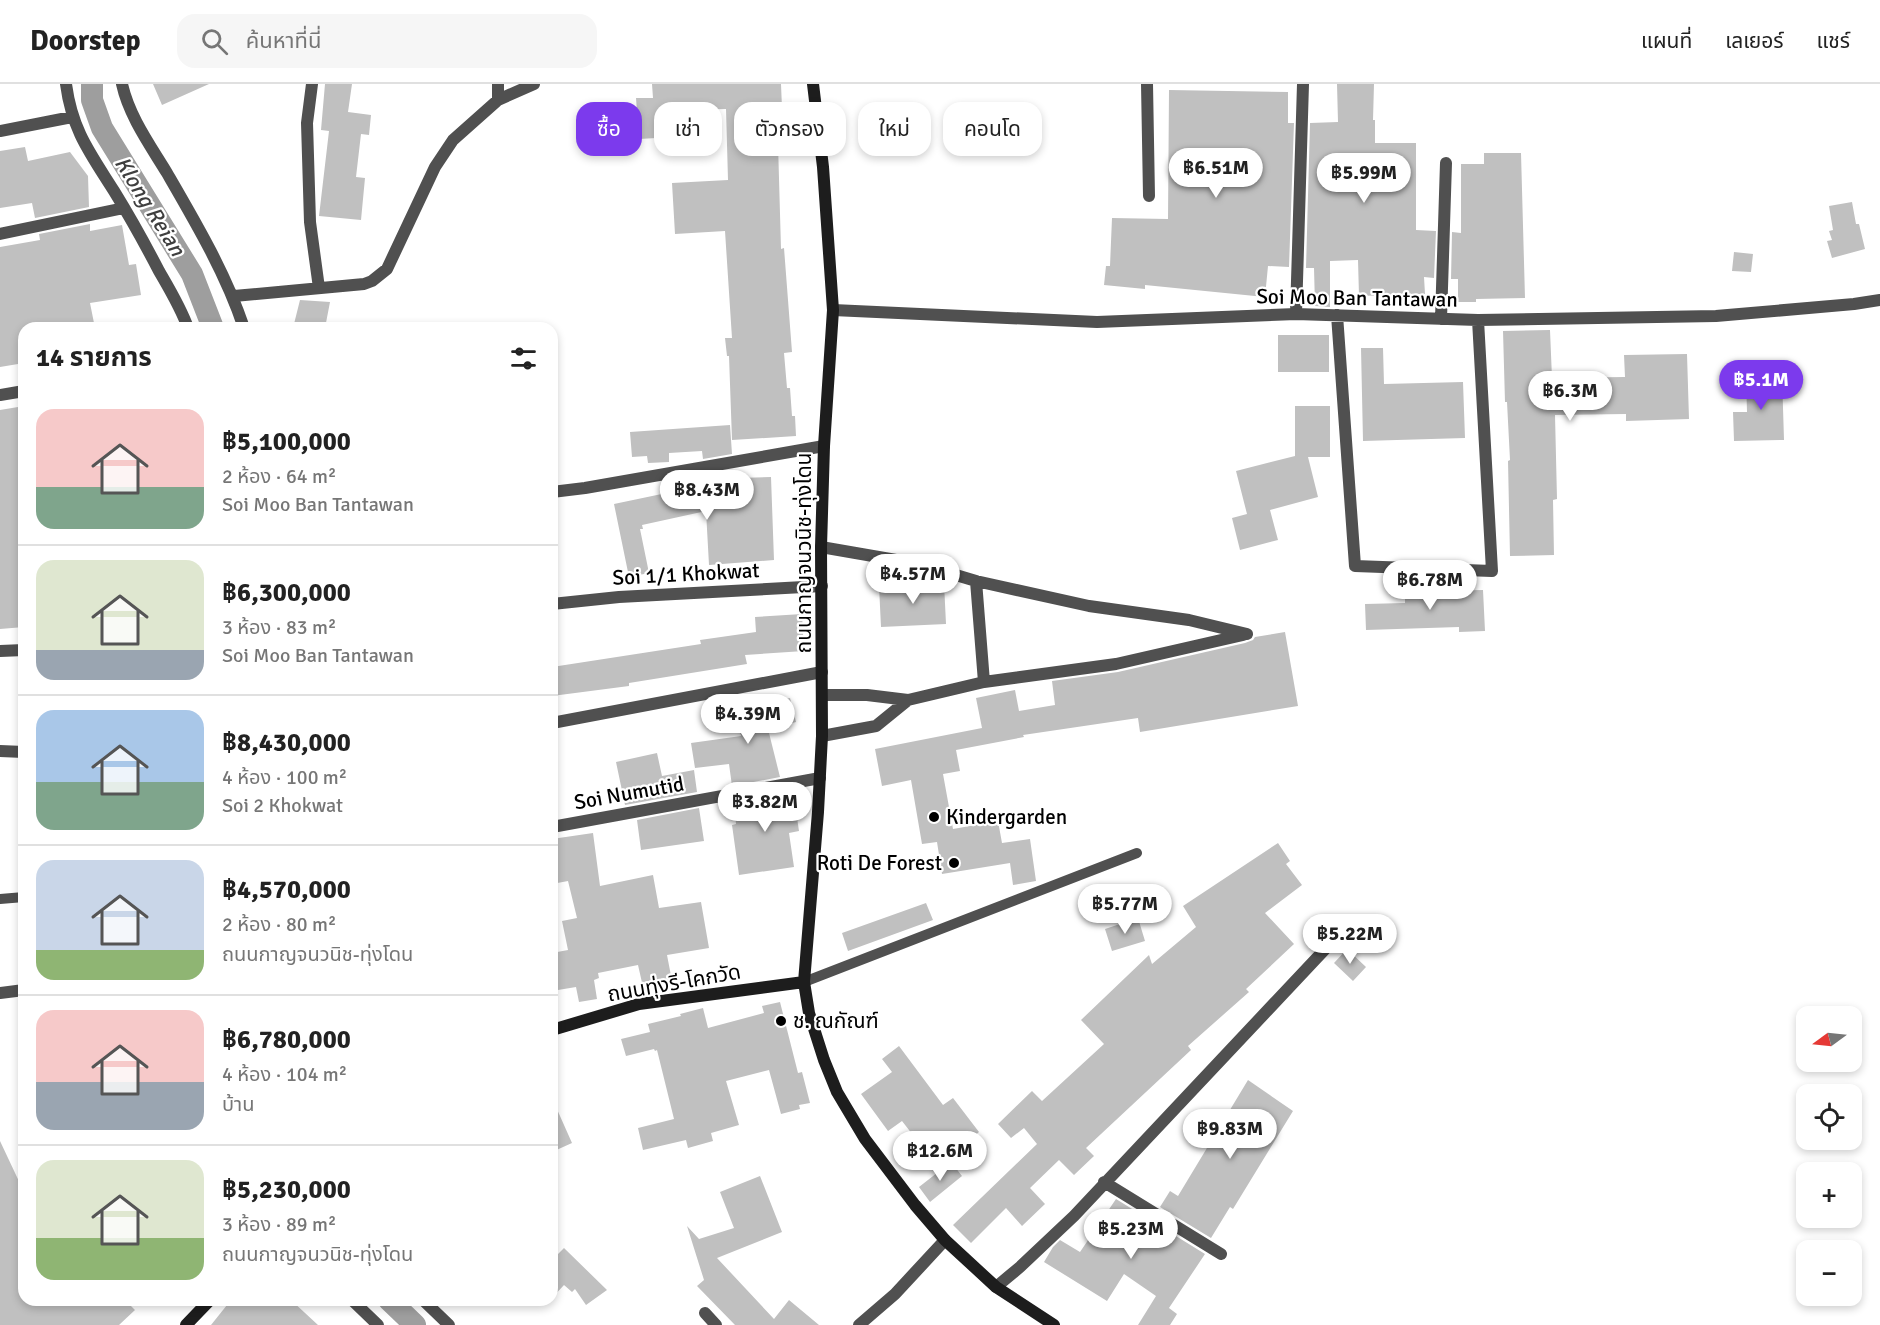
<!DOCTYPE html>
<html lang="th">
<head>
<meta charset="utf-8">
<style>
  :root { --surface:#fff; --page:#f6f6f6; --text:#222; --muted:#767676; --line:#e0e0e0; --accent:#7c3aed }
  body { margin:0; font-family:Signika,"Noto Sans Thai",sans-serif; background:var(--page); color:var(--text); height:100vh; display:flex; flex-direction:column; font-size:22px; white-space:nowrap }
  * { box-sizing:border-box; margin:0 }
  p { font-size:20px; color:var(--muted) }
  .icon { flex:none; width:33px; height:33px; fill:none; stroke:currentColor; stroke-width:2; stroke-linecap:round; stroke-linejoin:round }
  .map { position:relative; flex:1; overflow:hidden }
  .panel { position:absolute; left:18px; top:238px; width:540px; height:984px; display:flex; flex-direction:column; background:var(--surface); border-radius:18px; box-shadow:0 3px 9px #0003 }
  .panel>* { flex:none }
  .top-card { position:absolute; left:576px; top:18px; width:570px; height:54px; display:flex; gap:12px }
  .needle { width:39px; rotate:255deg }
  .fabs { position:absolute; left:1796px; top:922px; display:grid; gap:12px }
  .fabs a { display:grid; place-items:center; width:66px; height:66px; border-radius:12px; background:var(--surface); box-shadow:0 3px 9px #0003; font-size:30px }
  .price { position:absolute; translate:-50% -51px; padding:0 14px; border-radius:21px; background:#fff; color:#222; font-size:20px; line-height:39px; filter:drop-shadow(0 2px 3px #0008) }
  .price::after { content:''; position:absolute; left:50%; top:36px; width:18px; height:14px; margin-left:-9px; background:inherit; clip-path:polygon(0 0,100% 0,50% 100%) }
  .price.selected { background:var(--accent); color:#fff }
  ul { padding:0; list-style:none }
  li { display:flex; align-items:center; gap:18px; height:150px; padding:0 18px }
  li+li { border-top:2px solid var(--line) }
  li span { display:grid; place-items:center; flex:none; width:168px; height:120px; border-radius:18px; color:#555 }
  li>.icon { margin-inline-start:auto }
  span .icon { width:72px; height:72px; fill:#fffc; stroke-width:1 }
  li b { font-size:26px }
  h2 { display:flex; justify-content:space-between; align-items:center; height:72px; padding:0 18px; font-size:26px }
  .tag { padding:0 21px; border-radius:18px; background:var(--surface); box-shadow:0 3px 9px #0003; font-size:21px; line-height:54px }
  .tag.selected { background:var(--accent); color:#fff }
  header { display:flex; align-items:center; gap:36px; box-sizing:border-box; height:84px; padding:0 30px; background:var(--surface); border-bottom:2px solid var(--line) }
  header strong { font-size:28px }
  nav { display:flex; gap:33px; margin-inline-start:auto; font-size:21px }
  .search { width:420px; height:54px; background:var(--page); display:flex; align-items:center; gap:15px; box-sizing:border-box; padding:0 21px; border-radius:18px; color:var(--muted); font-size:22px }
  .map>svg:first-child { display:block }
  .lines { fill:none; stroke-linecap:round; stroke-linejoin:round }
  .canal { stroke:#9e9e9e; stroke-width:22 }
  .building { fill:#c0c0c0 }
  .lane { stroke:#505050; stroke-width:10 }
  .street { stroke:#505050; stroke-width:12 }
  .secondary { stroke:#1d1d1d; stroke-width:12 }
  .poi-dot { fill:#000; stroke:#fff; stroke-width:2 }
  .labels { text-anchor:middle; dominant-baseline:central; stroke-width:4.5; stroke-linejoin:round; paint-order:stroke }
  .street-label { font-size:21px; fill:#000; stroke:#fff }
  .poi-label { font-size:21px; fill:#000; stroke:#fff; text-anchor:start }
  .water-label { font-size:22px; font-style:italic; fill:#3f3f3f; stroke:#fff }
</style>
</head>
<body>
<header>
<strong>Doorstep</strong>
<div class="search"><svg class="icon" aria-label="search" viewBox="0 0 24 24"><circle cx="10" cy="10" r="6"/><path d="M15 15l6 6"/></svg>ค้นหาที่นี่</div>
<nav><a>แผนที่</a><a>เลเยอร์</a><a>แชร์</a></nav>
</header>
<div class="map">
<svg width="1880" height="1241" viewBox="0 0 1880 1241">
  <rect width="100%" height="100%" fill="#fff"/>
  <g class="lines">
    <!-- canal -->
    <path class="canal" d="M92,0V16L102,44L192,190L213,244
      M389,1216L415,1241"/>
  </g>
  <!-- building -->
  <path class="building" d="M153,0H209L162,21Z
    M325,0H352L348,28L371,31L369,51L361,50L356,93L365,94L361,136L319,132L329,47L321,46Z
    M652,0H781L782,24H777L781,165L784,164L792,268L784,269L787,304H790L792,332H795L796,352L732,356L729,272H727L725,254H732L725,147L675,150L672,99L728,96L726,25L690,26L692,52L639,55L636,14H653Z
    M1337,0H1374L1373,36H1375V59H1416V146L1436,147L1434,194L1424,193L1425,210L1359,212L1358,176L1330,177V223L1315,222L1314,184H1306L1310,39L1338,38Z
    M1169,6L1288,8V39H1294L1289,183L1268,182L1265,213L1145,201V205L1104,201L1106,182H1110L1112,134L1168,135Z
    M25,63L28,77L70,68L88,92L89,123L35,134L32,119L0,124V67Z
    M1484,69H1521L1525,214L1476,215V218H1458V195H1451L1452,148L1461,149V80H1484Z
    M1852,118L1856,140H1859L1865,165L1832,174L1827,157L1832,156L1829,147L1833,146L1829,122Z
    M90,140V147L122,141L129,181L136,180L141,211L90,219L95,244H24V279L0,283V163L40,156L39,150Z
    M1734,168L1753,170L1751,188L1732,187Z
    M300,216L330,218L325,244H293Z
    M1550,246L1552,294L1625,293L1624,271L1687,270L1689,335L1626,337V330L1555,331L1557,415L1553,416L1554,471L1510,472L1508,377L1510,376L1507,318H1505L1503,247Z
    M1278,251H1329V288H1278Z
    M1361,264H1383L1384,300L1463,298L1465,354L1363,357Z
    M1782,292L1784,356L1734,357L1733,328H1747L1746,293Z
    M24,322V543L0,545V326Z
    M1295,322H1330V373H1308L1318,413L1270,426L1278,456L1240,466L1232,434L1247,430L1236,387L1295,372Z
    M730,341L732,370L703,375L702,367L669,369V378L648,379L647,372L632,373L630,348Z
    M771,393L774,476L709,481L706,427L642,441L643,445H640L649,489L629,493L614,420L738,394Z
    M944,499L946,540L881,543L879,502Z
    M1430,504V507L1483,506L1485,547L1459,548V543L1366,546L1365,520L1405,519V505Z
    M802,530L804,567L745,571L747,580L629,599V602L552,612V583L701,560L700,556L756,548L755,533Z
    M1285,548L1298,622L1140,648L1138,634L1023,651L1024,653L956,666L960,687L943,690L953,745L998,737L1002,759L1030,755L1036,797L1013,801L1010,779L942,790L937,758L922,760L911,696L882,702L875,665L982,644L976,614L1015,606L1019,627L1055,621L1052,597L1118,588L1245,559L1253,556L1255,553Z
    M790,614L796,638L768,645L780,693L732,702L729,680L695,684L691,659L741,652L736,628Z
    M657,669L662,692L694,686L697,708L625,721L616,678Z
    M793,707L799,747L789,749L794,783L739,791L732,741L736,740L734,718Z
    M699,724L704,757L641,766L637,736Z
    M593,749L600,802L653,791L659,824L701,818L709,864L667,871L672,897L643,903L638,881L598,889L599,894L594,896L597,915L579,918L576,903L552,907V869L568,866L562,837L577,834L568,797L552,800V755Z
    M1278,759L1290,777L1286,780L1302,801L1265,829L1294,860L1246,905L1249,908L1188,962L1191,966L1086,1064L1094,1072L1074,1091L1059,1076L1030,1104L1045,1120L1022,1142L1006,1124L971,1159L953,1141L1037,1060L1024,1044L1011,1054L998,1040L1032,1007L1042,1017L1104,960L1081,936L1149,871L1152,880L1196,843L1183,822Z
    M926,819L933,836L848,867L842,849Z
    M1138,834L1145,857L1112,867L1105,845Z
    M1347,865L1366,883L1353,897L1334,879Z
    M780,918L798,989L802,988L810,1019L799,1021L800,1025L781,1030L769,986L726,997L739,1041L711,1049L713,1057L688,1064L686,1056L643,1066L638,1044L674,1035L657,966L655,967L654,965L626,972L621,955L650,948L648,940L681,932L680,930L703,924L708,944L764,929L762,922Z
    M899,962L943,1021L953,1014L979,1048L937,1082L902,1037L888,1047L861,1010L892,988L882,975Z
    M1248,996L1293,1027L1233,1125L1230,1123L1211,1154L1160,1123L1170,1107L1178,1112Z
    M552,1014L572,1059L552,1068Z
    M0,1057L24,1108V1216H125L135,1226L119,1241H0Z
    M951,1078L962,1092L930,1118L919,1103Z
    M760,1092L782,1148L717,1174L774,1235L789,1216L819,1241H735L697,1202L704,1196L687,1142L699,1155L734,1144L720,1108Z
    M1116,1115L1205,1170L1169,1224L1177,1230L1170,1241H1138L1156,1212L1124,1190L1107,1217L1044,1178L1053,1163L1060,1156L1080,1168Z
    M564,1164L607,1206L586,1221L575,1205L572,1208L564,1201L552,1214V1176Z
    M231,1216H291L318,1241H211Z"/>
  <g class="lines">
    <!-- lane -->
    <path class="lane" d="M0,815L24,813
      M804,898L1137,769"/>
    <!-- street -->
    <path class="street" d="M66,0C72,46 90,69 114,107C130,133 145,160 159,187C170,206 181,224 188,244
      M122,0C129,32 150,61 167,89C196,139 226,190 244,244
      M312,0L307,39L310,138L319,204
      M1147,0L1149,112
      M498,16V0
      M0,47L72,33
      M0,150L124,124
      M234,212L364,200L372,197L387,185L435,83L453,56L498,16L534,0
      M833,226L1097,238L1296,230L1478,236L1716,232L1854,220L1880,216
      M1296,230L1303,0
      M1337,231L1355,482L1492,487L1478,236
      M1441,235L1446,79
      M0,311L24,307
      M552,408L585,404L824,362
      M821,463L919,480L976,497L1089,522L1189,536L1247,550
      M552,520L619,513L822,502
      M0,567L24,566
      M984,598L1116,580L1243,551
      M822,611H867L908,616L984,598L976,497
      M552,639L822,588
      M822,652L876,642L908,616
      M0,667L24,668
      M552,743L820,694
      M0,909L24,906
      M1104,1098L1221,1170
      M996,1203L1020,1183L1074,1132L1345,844
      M352,1216L378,1241
      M423,1216L449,1241
      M705,1229L716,1241
      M859,1241L895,1210L945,1156"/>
    <!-- secondary -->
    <path class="secondary" d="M813,0L823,83L833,226L824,362L821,463L822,652L818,728L804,898L809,929L824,976L837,1008L865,1055L915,1121L945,1156L996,1203L1054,1241
      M552,946L639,920L804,898
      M186,1241L210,1216"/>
  </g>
  <!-- markers -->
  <g class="poi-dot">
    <circle cx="934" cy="733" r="6"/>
    <circle cx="954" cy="779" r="6"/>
    <circle cx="781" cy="937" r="6"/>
  </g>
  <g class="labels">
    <!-- street labels -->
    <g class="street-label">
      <text transform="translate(1357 214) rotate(1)">Soi Moo Ban Tantawan</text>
      <text transform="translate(804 469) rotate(-90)">ถนนกาญจนวนิช-ทุ่งโดน</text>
      <text transform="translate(686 490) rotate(-3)">Soi 1/1 Khokwat</text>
      <text transform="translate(629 709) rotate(-10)">Soi Numutid</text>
      <text transform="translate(674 899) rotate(-10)">ถนนทุ่งรี-โคกวัด</text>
    </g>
    <!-- poi labels -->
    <g class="poi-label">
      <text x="946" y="733">Kindergarden</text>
      <text x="942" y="779" text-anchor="end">Roti De Forest</text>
      <text x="793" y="937">ช. ณกัณฑ์</text>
    </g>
    <!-- water labels -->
    <g class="water-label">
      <text transform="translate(150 122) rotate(58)">Klong Reian</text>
    </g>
  </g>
</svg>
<div class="fabs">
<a><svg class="needle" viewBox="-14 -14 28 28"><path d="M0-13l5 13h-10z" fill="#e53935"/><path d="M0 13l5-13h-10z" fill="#767676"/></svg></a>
<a><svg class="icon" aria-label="locate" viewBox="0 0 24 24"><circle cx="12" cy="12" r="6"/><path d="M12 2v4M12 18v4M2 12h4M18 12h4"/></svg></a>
<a>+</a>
<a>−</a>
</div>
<b class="price" style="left:1216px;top:115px">฿6.51M</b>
<b class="price" style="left:1364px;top:120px">฿5.99M</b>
<b class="price selected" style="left:1761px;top:327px">฿5.1M</b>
<b class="price" style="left:1570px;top:338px">฿6.3M</b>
<b class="price" style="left:707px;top:437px">฿8.43M</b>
<b class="price" style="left:913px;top:521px">฿4.57M</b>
<b class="price" style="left:1430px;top:527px">฿6.78M</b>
<b class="price" style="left:748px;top:661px">฿4.39M</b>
<b class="price" style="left:765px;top:749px">฿3.82M</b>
<b class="price" style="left:1125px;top:851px">฿5.77M</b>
<b class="price" style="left:1350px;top:881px">฿5.22M</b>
<b class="price" style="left:1230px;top:1076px">฿9.83M</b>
<b class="price" style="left:940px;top:1098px">฿12.6M</b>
<b class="price" style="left:1131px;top:1176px">฿5.23M</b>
<div class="top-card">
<a class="tag selected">ซื้อ</a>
<a class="tag">เช่า</a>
<a class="tag">ตัวกรอง</a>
<a class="tag">ใหม่</a>
<a class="tag">คอนโด</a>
</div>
<section class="panel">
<h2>14 รายการ<svg class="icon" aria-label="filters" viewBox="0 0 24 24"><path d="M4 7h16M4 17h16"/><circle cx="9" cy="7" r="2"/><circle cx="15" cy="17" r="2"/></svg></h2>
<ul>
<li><span style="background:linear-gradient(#f6c9c9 65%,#7fa58c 0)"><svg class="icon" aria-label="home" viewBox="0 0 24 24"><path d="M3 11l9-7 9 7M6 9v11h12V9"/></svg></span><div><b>฿5,100,000</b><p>2 ห้อง · 64 m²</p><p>Soi Moo Ban Tantawan</p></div></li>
<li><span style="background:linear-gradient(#dfe7d0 75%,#9aa5b1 0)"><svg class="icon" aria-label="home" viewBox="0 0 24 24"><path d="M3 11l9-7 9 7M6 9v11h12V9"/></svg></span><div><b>฿6,300,000</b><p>3 ห้อง · 83 m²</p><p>Soi Moo Ban Tantawan</p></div></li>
<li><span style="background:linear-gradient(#a9c7e8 60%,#7fa58c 0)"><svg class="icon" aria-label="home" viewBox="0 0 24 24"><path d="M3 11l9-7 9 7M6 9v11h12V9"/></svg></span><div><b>฿8,430,000</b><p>4 ห้อง · 100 m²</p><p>Soi 2 Khokwat</p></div></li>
<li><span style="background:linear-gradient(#c9d6e8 75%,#8fb573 0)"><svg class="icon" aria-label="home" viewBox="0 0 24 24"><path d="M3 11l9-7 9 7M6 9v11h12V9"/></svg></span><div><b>฿4,570,000</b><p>2 ห้อง · 80 m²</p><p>ถนนกาญจนวนิช-ทุ่งโดน</p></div></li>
<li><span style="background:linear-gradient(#f6c9c9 60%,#9aa5b1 0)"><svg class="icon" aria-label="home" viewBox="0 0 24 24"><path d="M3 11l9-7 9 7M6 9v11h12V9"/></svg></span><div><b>฿6,780,000</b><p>4 ห้อง · 104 m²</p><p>บ้าน</p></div></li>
<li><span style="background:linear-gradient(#dfe7d0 65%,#8fb573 0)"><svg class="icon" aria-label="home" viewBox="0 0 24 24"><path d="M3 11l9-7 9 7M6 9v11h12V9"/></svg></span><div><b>฿5,230,000</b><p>3 ห้อง · 89 m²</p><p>ถนนกาญจนวนิช-ทุ่งโดน</p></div></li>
</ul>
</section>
</div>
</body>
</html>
